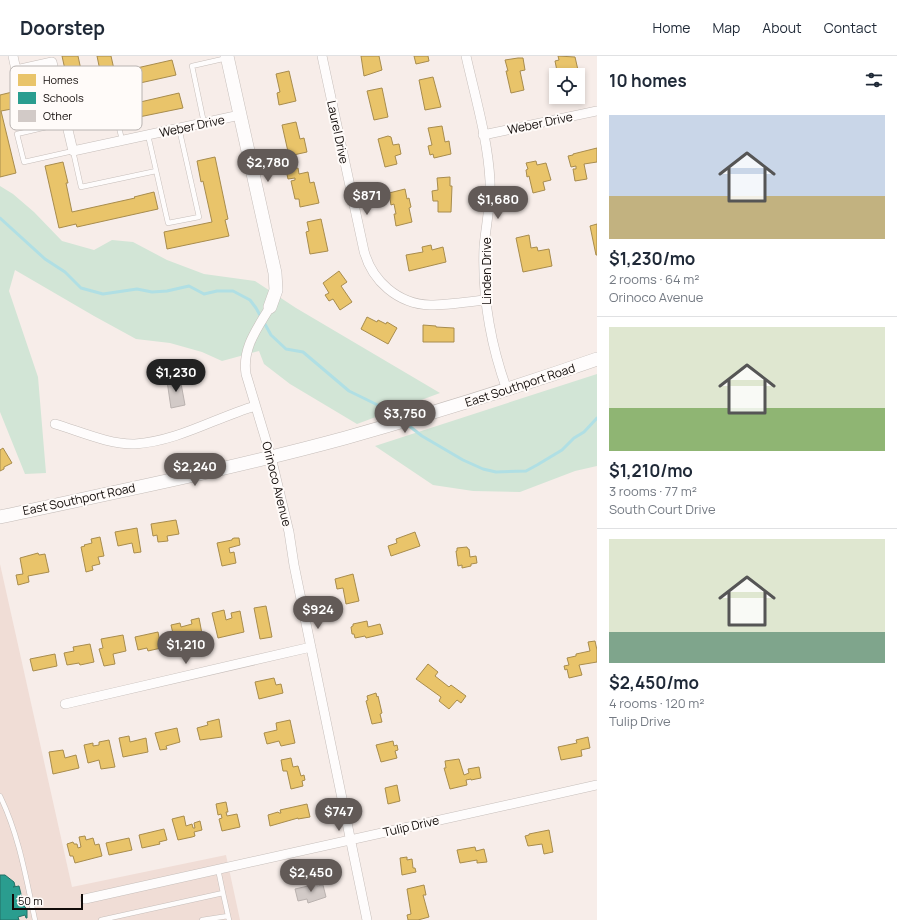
<!DOCTYPE html>
<html lang="en">
<head>
<meta charset="utf-8">
<style>
  :root { --surface:#fff; --page:#f6f6f7; --text:#1f2937; --muted:#747a83; --line:#e0e1e3; --accent:#625a57 }
  body { margin:0; font-family:Manrope,sans-serif; background:var(--page); color:var(--text); height:100vh; display:flex; flex-direction:column; font-size:15px; white-space:nowrap }
  * { box-sizing:border-box; margin:0 }
  p { font-size:13px; color:var(--muted) }
  .icon { flex:none; width:22px; height:22px; fill:none; stroke:currentColor; stroke-width:2; stroke-linecap:round; stroke-linejoin:round }
  .map { position:relative; flex:1; overflow:hidden }
  .sheet { display:flex; flex-direction:column; background:var(--surface); width:300px }
  .sheet>* { flex:none }
  .controls { position:absolute; left:549px; top:12px; display:grid; gap:8px }
  .controls a { display:grid; place-items:center; width:36px; height:36px; border-radius:0px; background:var(--surface); box-shadow:0 2px 6px #0003; font-size:20px }
  .scale { position:absolute; left:12px; bottom:10px; width:71px; box-sizing:border-box; padding-left:4px; border:2px solid #110b09; border-top:0; font-size:11px; line-height:14px; white-space:nowrap; color:#110b09; -webkit-text-stroke:3px #fffbf9; paint-order:stroke }
  .price { position:absolute; translate:-50% -34px; padding:0 9px; border-radius:14px; background:var(--accent); color:#fff; font-size:13px; line-height:26px; filter:drop-shadow(0 1px 2px #0008) }
  .price::after { content:''; position:absolute; left:50%; top:24px; width:12px; height:9px; margin-left:-6px; background:inherit; clip-path:polygon(0 0,100% 0,50% 100%) }
  .price.on { background:#222; color:#fff }
  ul { padding:0; list-style:none }
  li { display:grid; align-content:center; gap:8px; height:212px; padding:0 12px }
  li+li { border-top:1px solid var(--line) }
  li span { display:grid; place-items:center; height:124px; border-radius:0px; color:#555 }
  li>.icon { margin-inline-start:auto }
  span .icon { width:72px; height:72px; fill:#fffc; stroke-width:1 }
  li b { font-size:17px }
  h2 { display:flex; justify-content:space-between; align-items:center; height:48px; padding:0 12px; font-size:17px }
  header { display:flex; align-items:center; gap:24px; box-sizing:border-box; height:56px; padding:0 20px; background:var(--surface); border-bottom:1px solid var(--line) }
  header strong { font-size:19px }
  nav { display:flex; gap:22px; margin-inline-start:auto; font-size:14px }
  main { display:flex; flex:1; min-height:0 }
  .map>svg:first-child { display:block }
  .built { fill:#f0ddd6 }
  .green { fill:#d2e5d6 }
  .homes { fill:#e9c46a; stroke:#a88c4d }
  .schools { fill:#2a9d8f; stroke:#227167 }
  .lines { fill:none; stroke-linecap:round; stroke-linejoin:round }
  .stream { stroke:#b0dfe4; stroke-width:3 }
  .building { fill:#d2cac7; stroke:#bab2af }
  .lane-casing { stroke:#c6beba; stroke-width:5.5 }
  .street-casing { stroke:#c6beba; stroke-width:10 }
  .secondary-casing { stroke:#c6beba; stroke-width:14 }
  .lane { stroke:#fefcfc; stroke-width:4.5 }
  .street { stroke:#fefcfc; stroke-width:9 }
  .secondary { stroke:#fefcfc; stroke-width:13 }
  .labels { text-anchor:middle; dominant-baseline:central; stroke-width:4; stroke-linejoin:round; paint-order:stroke }
  .street-label { font-size:12px; fill:#110b09; stroke:#fffbf9 }
  .key { fill:#fffbf9; stroke:#b8b3b1; stroke-width:1 }
  .key-label { font-size:11px; fill:#110b09 }
</style>
</head>
<body>
<header>
<strong>Doorstep</strong>
<nav><a>Home</a><a>Map</a><a>About</a><a>Contact</a></nav>
</header>
<main>
<div class="map">
<svg width="597" height="864" viewBox="0 0 597 864">
  <rect width="100%" height="100%" fill="#f7ede9"/>
  <!-- built -->
  <path class="built" d="M0,508L72,831L226,799L240,864H0Z"/>
  <!-- green -->
  <path class="green" d="M0,130L13,138L34,156L62,185L94,194L112,184L133,186L167,204L204,218L255,225L296,252L440,337L357,368L290,328L264,308L259,295L222,305L202,296L170,287L136,283L94,260L15,214L9,235L38,321L46,417L25,418L0,356Z
    M597,318V410L575,415L520,436L473,435L433,429L375,390Z"/>
  <!-- homes -->
  <path class="homes" d="M62,0H78L86,37L71,41Z
    M97,0H111L118,31L104,34Z
    M361,0H379L382,14L364,20Z
    M414,0H428L429,5L416,8Z
    M558,0L575,1L578,14L572,16L573,19H560L559,15H557L555,5L559,4Z
    M518,2H523L525,14L520,15L524,34L511,37L506,15H508L505,4Z
    M172,4L176,19L131,29L128,14Z
    M289,15L296,45L279,49L277,37L280,36L276,18Z
    M433,21L441,51L425,54L419,24Z
    M45,28L49,46L1,55L16,117L0,121V39Z
    M382,32L388,61L374,64L367,35Z
    M179,37L183,52L139,61L136,47Z
    M296,66L300,83L304,82L307,96L289,100L282,69Z
    M442,70L445,86L449,85L451,98L434,102L433,98L430,99L428,90L432,89L428,72Z
    M388,80L391,81L393,89L399,88L401,98L395,100L397,108L385,111L378,83Z
    M597,92V106L584,108L587,123L575,125L573,113H576V110L571,111L568,100L573,99V98Z
    M215,101L228,163L225,164L229,180L167,193L164,176L212,166L203,125L201,126L197,105Z
    M536,105L537,109L546,107L551,124L543,126L545,134L533,137L529,120L527,121L526,114L528,113L526,107Z
    M63,106L68,127H66L72,156L135,142L134,141L154,136L158,153L77,171L76,168L59,172L45,110Z
    M298,112L299,118L308,116L310,127L314,126L319,147L300,151L299,143H295L291,125L295,124V122L288,123L286,114Z
    M450,121V130H452L451,156H438V145H433L432,135L438,134L437,122Z
    M405,133L407,143L409,142L411,151L409,152L412,166L396,170L394,158H396L394,148L391,149L389,137Z
    M321,163L328,195L310,198L306,176L309,175L307,166Z
    M597,168V199H596L590,170Z
    M529,179L531,192L537,191L538,195L549,193L552,210L523,216L516,182Z
    M431,189L432,194L443,191L446,206L409,215L406,199L423,196L422,191Z
    M339,215L347,226L341,230L352,246L340,254L333,243L329,245L325,239L329,237L323,227Z
    M367,261L377,266L378,264L386,268L387,266L397,272L388,288L361,273Z
    M423,269L436,270V271L454,272V286H423Z
    M3,392L12,407L4,411V413L0,415V394Z
    M176,464L179,478L167,480L168,485L158,486L157,479L153,480L151,468Z
    M137,472L141,496L134,497L132,487L118,490L115,476Z
    M415,476L420,490L391,500L388,490L397,487L396,483Z
    M100,481L104,500L98,501L100,508L92,510L93,514L86,516L81,491L85,490L84,489L92,487L91,483Z
    M234,482H239L240,489L229,492L230,497L234,496L236,507L222,510L217,487L232,484V483Z
    M467,491L468,493H469L470,501L476,500L477,507L471,508V510L462,512V509L458,510L456,495H457V492Z
    M38,497L39,499L45,498L49,516L28,520L29,526L18,529L16,519L23,518L20,502Z
    M353,518L359,545L346,548L343,532L337,533L335,523Z
    M266,550L272,581L260,583L254,552Z
    M224,554L226,564L232,562L231,557L240,555L244,576L218,582L212,557Z
    M199,562L203,583L191,585L190,580L183,582V580L174,582L171,569L180,567L181,571L192,568L191,564Z
    M367,565L368,571L380,568L383,578L366,582L365,580L355,582L354,578H352L351,571L353,570V568Z
    M158,576L161,592L148,595L147,592L138,594L135,581Z
    M123,579L126,595L113,598L115,608L104,610L99,593L103,592L101,583Z
    M595,585L597,594V606L579,609L582,619L569,622L567,613L565,614L564,610L569,609L567,602L576,600V598L590,595L588,586Z
    M90,588L94,606L80,609L79,607L67,609L64,597L74,595L73,591Z
    M55,598L57,610L33,615L30,603Z
    M428,608L438,616L435,620L449,631L451,629L466,640L461,647L457,644L449,653L439,645L441,641L416,623Z
    M274,622L276,629L281,628L283,637L259,643L255,626Z
    M376,637L377,641L378,640L382,657L380,658L382,666L372,668L366,645L368,644L367,640Z
    M219,663L222,681L200,684L197,672L208,669L207,666Z
    M290,664L295,687L281,690L279,685L267,688L264,677L277,674L276,667Z
    M177,672L180,686L166,690L167,693L160,694L155,677Z
    M129,680L130,686L146,682L148,696L123,701L119,682Z
    M588,681L590,692L581,694L582,700L561,704L558,691L577,687L576,684Z
    M109,684L115,711L101,713L99,704L88,707L84,689L93,687V690L99,689V686Z
    M393,685L394,690L397,689L398,694L395,695L397,702L381,706L376,689Z
    M63,694L65,702L76,699L79,712L53,718L49,696Z
    M291,702L293,711L298,710L301,720L304,719L305,724L302,725L303,730L291,733L287,715H283L281,704Z
    M459,703L464,719L469,717L468,713L479,711L481,722L471,724V723L466,724L467,729L450,733L444,712H446L445,705Z
    M397,729L400,745L388,748L385,732Z
    M226,746L228,756H226L227,760L237,758L240,771L222,775L219,763L222,762L221,758L218,759L216,748Z
    M307,748L310,761L298,763V762L270,770L268,759L278,756L279,757H281L280,754Z
    M184,760L186,770L192,768L193,772H195L194,767L200,765L202,774L194,776L195,780L192,781L178,784L172,763Z
    M164,773L167,784L159,786L160,788L142,792L139,779Z
    M549,774L553,796L544,798L542,788L528,790L525,780L529,779V778Z
    M85,780L86,784L93,782L95,789L99,788L102,800L75,807L73,800H70L67,788L73,786L74,788H77L78,792L81,791L79,781Z
    M129,782L132,794L109,799L106,787Z
    M475,791L476,795L484,793L487,806L477,807V804L460,807L457,794Z
    M407,801V804L412,803L413,812H415L416,816L402,819L400,802Z
    M424,829L426,839H423L429,861L418,864H408L407,859L411,858L407,833Z"/>
  <!-- schools -->
  <path class="schools" d="M0,819H5L14,826L15,830L13,831L19,830L24,850L27,853V862H26L25,859L18,861L19,864H0Z"/>
  <g class="lines">
    <!-- stream -->
    <path class="stream" d="M0,162L45,203L65,216L81,232L103,238L137,233L152,236L167,235L189,230L204,238L217,235H233L250,244L256,252L271,279L286,293L303,296L349,335L392,356L400,363
      M408,369L422,380L463,404L483,413L496,416L526,415L537,409L562,394L574,382L584,376L597,362"/>
  </g>
  <!-- building -->
  <path class="building" d="M180,322L185,349L171,352L167,325Z
    M317,828V830L323,829L326,841L308,847L307,843L298,845L295,833Z"/>
  <g class="lines">
    <defs>
      <path id="lane" d="M204,67L192,10L227,2
        M148,79L168,167L199,161L179,72
        M122,84L115,55L17,78L24,106L73,95L81,131L156,115
        M0,740C19,779 26,822 35,864
        M218,813L223,837
        M101,864L223,837L229,864
        M202,864L228,860"/>
      <path id="street" d="M13,0L16,14L52,6L73,95L240,59
        M322,0L364,195C372,225 398,248 430,249C448,249 467,246 485,244
        M466,0C475,40 488,84 490,125C491,147 486,169 484,191C482,241 490,287 507,334
        M483,79L597,55
        M270,251C257,273 242,292 246,318L271,401L289,476L294,509L367,864
        M55,368C79,375 110,389 135,388C178,385 215,362 255,350
        M65,648L311,591
        M85,843L597,729"/>
      <path id="secondary" d="M227,0L275,217L276,234L270,251
        M0,461C115,436 231,413 345,382C430,358 514,332 597,303"/>
    </defs>
    <!-- lane casing -->
    <use href="#lane" class="lane-casing"/>
    <!-- street casing -->
    <use href="#street" class="street-casing"/>
    <!-- secondary casing -->
    <use href="#secondary" class="secondary-casing"/>
    <!-- lane -->
    <use href="#lane" class="lane"/>
    <!-- street -->
    <use href="#street" class="street"/>
    <!-- secondary -->
    <use href="#secondary" class="secondary"/>
  </g>
  <g class="labels">
    <!-- street labels -->
    <g class="street-label">
      <text transform="translate(540 67) rotate(-12)">Weber Drive</text>
      <text transform="translate(192 70) rotate(-12)">Weber Drive</text>
      <text transform="translate(338 76) rotate(78)">Laurel Drive</text>
      <text transform="translate(486 215) rotate(-90)">Linden Drive</text>
      <text transform="translate(520 329) rotate(-18)">East Southport Road</text>
      <text transform="translate(277 428) rotate(76)">Orinoco Avenue</text>
      <text transform="translate(79 443) rotate(-12)">East Southport Road</text>
      <text transform="translate(411 770) rotate(-13)">Tulip Drive</text>
    </g>
  </g>
  <!-- legend -->
  <rect x="10" y="10" width="132" height="64" rx="6" class="key"/>
  <rect x="18" y="18" width="18" height="12" fill="#e9c46a"/>
  <rect x="18" y="36" width="18" height="12" fill="#2a9d8f"/>
  <rect x="18" y="54" width="18" height="12" fill="#d2cac7"/>
  <g class="key-label">
    <text x="43" y="28">Homes</text>
    <text x="43" y="46">Schools</text>
    <text x="43" y="64">Other</text>
  </g>
</svg>
<div class="controls">
<a><svg class="icon" aria-label="locate" viewBox="0 0 24 24"><circle cx="12" cy="12" r="6"/><path d="M12 2v4M12 18v4M2 12h4M18 12h4"/></svg></a>
</div>
<div class="scale">50 m</div>
<b class="price" style="left:268px;top:127px">$2,780</b>
<b class="price" style="left:367px;top:160px">$871</b>
<b class="price" style="left:498px;top:164px">$1,680</b>
<b class="price on" style="left:176px;top:337px">$1,230</b>
<b class="price" style="left:405px;top:378px">$3,750</b>
<b class="price" style="left:195px;top:431px">$2,240</b>
<b class="price" style="left:318px;top:574px">$924</b>
<b class="price" style="left:186px;top:609px">$1,210</b>
<b class="price" style="left:339px;top:776px">$747</b>
<b class="price" style="left:311px;top:837px">$2,450</b>
</div>
<section class="sheet">
<h2>10 homes<svg class="icon" aria-label="filters" viewBox="0 0 24 24"><path d="M4 7h16M4 17h16"/><circle cx="9" cy="7" r="2"/><circle cx="15" cy="17" r="2"/></svg></h2>
<ul>
<li><span style="background:linear-gradient(#c9d6e8 65%,#c2b280 0)"><svg class="icon" aria-label="home" viewBox="0 0 24 24"><path d="M3 11l9-7 9 7M6 9v11h12V9"/></svg></span><div><b>$1,230/mo</b><p>2 rooms · 64 m²</p><p>Orinoco Avenue</p></div></li>
<li><span style="background:linear-gradient(#dfe7d0 65%,#8fb573 0)"><svg class="icon" aria-label="home" viewBox="0 0 24 24"><path d="M3 11l9-7 9 7M6 9v11h12V9"/></svg></span><div><b>$1,210/mo</b><p>3 rooms · 77 m²</p><p>South Court Drive</p></div></li>
<li><span style="background:linear-gradient(#dfe7d0 75%,#7fa58c 0)"><svg class="icon" aria-label="home" viewBox="0 0 24 24"><path d="M3 11l9-7 9 7M6 9v11h12V9"/></svg></span><div><b>$2,450/mo</b><p>4 rooms · 120 m²</p><p>Tulip Drive</p></div></li>
</ul>
</section>
</main>
</body>
</html>
